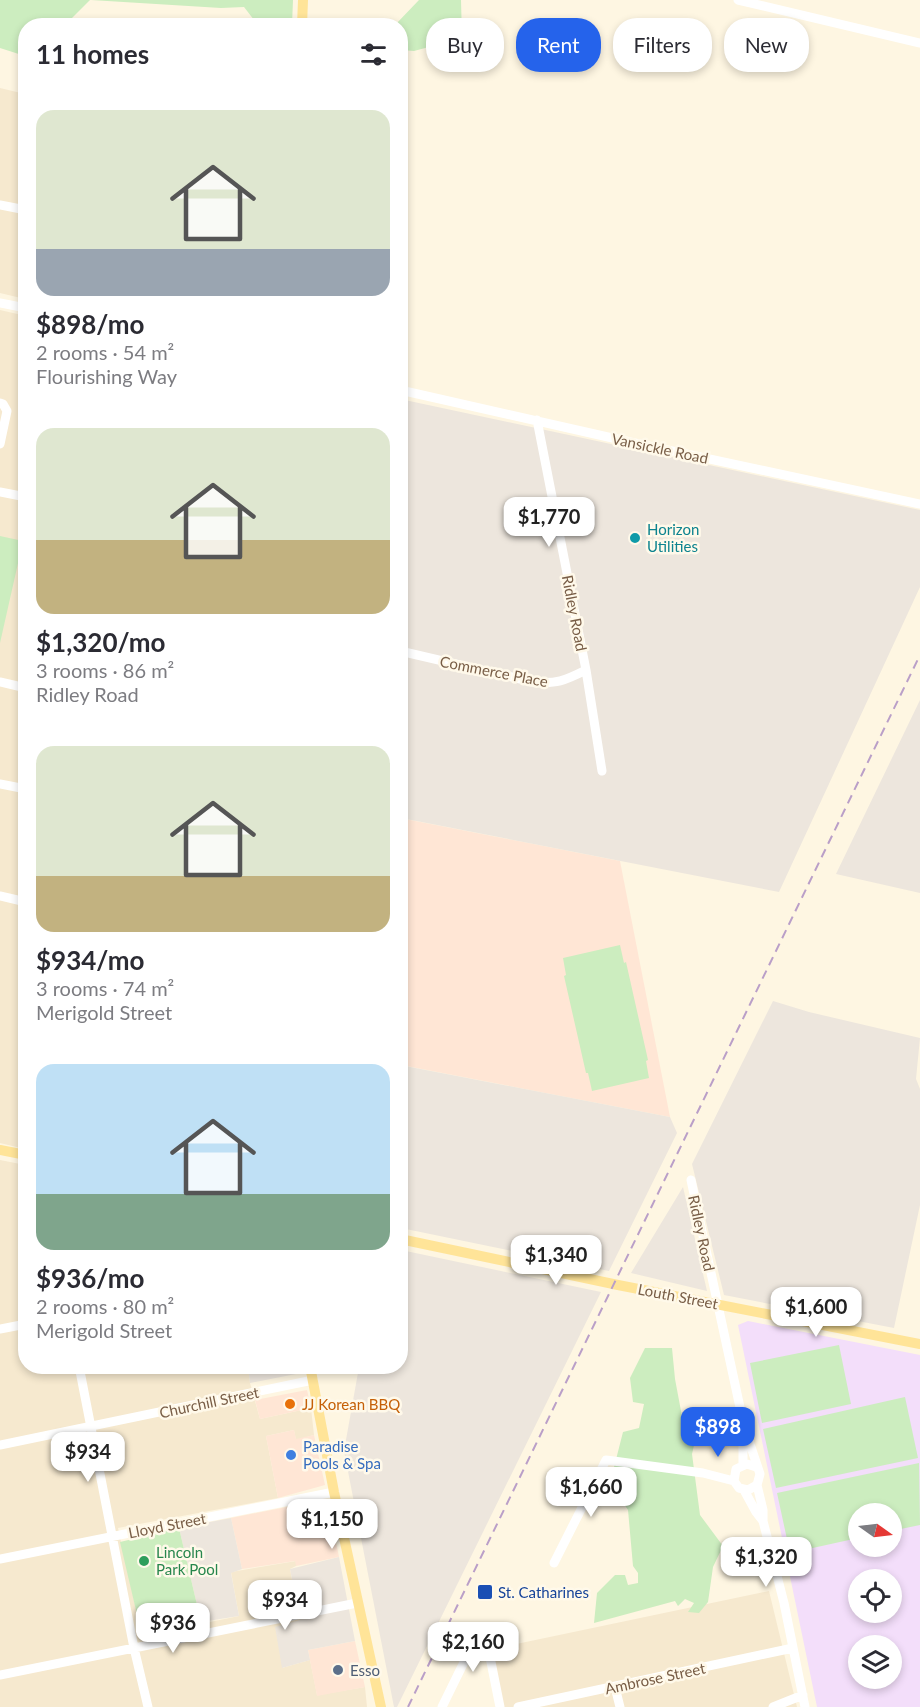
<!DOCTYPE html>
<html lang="en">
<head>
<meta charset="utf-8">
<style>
  :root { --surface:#fff; --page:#f7f7f7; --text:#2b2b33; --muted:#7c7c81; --accent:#2563eb }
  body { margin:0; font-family:Lato,sans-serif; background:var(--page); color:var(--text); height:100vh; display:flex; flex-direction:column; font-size:22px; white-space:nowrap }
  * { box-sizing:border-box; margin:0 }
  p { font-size:20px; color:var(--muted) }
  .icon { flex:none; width:33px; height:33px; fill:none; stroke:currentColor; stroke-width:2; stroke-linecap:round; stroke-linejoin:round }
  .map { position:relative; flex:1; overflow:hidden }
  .panel { position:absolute; left:18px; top:18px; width:390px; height:1356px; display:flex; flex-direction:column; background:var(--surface); border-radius:24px; box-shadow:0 3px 9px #0003 }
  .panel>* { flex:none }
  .hud { position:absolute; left:426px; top:18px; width:404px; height:54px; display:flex; gap:12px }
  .needle { width:39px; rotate:104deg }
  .fabs { position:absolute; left:848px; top:1503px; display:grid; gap:12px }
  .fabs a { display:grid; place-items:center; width:54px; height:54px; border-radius:50%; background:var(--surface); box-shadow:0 3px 9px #0003; font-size:30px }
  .price { position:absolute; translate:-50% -51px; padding:0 14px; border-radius:12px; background:#fff; color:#222; font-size:20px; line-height:39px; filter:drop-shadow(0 2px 3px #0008) }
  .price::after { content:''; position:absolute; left:50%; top:36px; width:18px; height:14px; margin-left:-9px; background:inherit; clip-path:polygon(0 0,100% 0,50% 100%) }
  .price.current { background:var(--accent); color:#fff }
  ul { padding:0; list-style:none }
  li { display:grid; align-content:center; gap:12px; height:318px; padding:0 18px }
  li span { display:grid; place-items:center; height:186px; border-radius:18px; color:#555 }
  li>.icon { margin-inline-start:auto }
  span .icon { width:108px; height:108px; fill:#fffc; stroke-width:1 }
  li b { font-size:26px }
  h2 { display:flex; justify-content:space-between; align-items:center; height:72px; padding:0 18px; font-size:26px }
  .chip { padding:0 21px; border-radius:24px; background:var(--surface); box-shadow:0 3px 9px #0003; font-size:21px; line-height:54px }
  .chip.current { background:var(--accent); color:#fff }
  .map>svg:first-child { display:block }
  .residential { fill:#f6e9cf }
  .commercial { fill:#ffe6d5 }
  .industrial { fill:#ede6dd }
  .education { fill:#f3defa; fill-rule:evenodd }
  .green { fill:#ccedbf }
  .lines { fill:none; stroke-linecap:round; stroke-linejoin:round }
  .minor { stroke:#fff; stroke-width:9 }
  .major { stroke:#ffe498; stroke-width:10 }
  .rail { stroke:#ba9fc8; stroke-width:2; stroke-dasharray:9 6; stroke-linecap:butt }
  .culture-dot { fill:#0f9aa8; stroke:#fff9ea; stroke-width:2 }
  .food-dot { fill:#e8710a; stroke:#fff9ea; stroke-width:2 }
  .shop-dot { fill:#3f7fe0; stroke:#fff9ea; stroke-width:2 }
  .leisure-dot { fill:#2e9e5b; stroke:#fff9ea; stroke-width:2 }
  .transit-dot { fill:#1a4fb4; stroke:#fff9ea; stroke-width:2 }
  .service-dot { fill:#5c6f8a; stroke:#fff9ea; stroke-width:2 }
  .labels { text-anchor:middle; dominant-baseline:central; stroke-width:5; stroke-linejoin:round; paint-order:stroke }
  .street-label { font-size:15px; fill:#785d46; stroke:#fff9ea }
  .culture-label { font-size:15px; fill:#0d838f; stroke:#fff9ea; text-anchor:start }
  .food-label { font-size:15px; fill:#c56008; stroke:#fff9ea; text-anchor:start }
  .shop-label { font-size:15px; fill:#366cbe; stroke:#fff9ea; text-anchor:start }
  .leisure-label { font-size:15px; fill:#27864d; stroke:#fff9ea; text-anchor:start }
  .transit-label { font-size:15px; fill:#164399; stroke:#fff9ea; text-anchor:start }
  .service-label { font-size:15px; fill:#4e5e75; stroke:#fff9ea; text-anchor:start }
</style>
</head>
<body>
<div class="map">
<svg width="920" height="1707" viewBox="0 0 920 1707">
  <rect width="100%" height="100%" fill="#fef6e2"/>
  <!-- residential -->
  <path class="residential" d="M0,88L25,94V299L0,293Z
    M0,310L26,316L25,1149L0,1143Z
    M0,1160L25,1165L26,1366L248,1367L250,1383L260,1419L311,1408L314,1435L296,1440L294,1430L266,1436L278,1498L118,1528L142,1636L239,1616L231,1572L296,1561V1566L290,1569L300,1620L282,1668L310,1660L317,1695L365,1687L367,1707H0Z
    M769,1591L797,1707H497L488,1650Z"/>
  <!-- commercial -->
  <path class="commercial" d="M400,818L620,861L670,1117L401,1065Z
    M307,1390L311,1408L260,1419L255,1400Z
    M294,1430L296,1439L314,1435L325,1485L278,1498L266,1436Z
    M327,1499L339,1557L296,1566L295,1561L242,1569L231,1518Z
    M355,1641L365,1687L317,1696L308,1650Z"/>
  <!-- industrial -->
  <path class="industrial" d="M400,399L920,510V587L779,892L401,818Z
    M920,700V893L836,874Z
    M773,1001L809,1012L920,1038L916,1079L920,1089V1205L894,1328L724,1295L692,1164Z
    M400,1065L670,1117L677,1133L609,1271L401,1228Z
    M683,1187L707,1291L631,1273Z
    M401,1250L601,1292L397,1707H394L344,1451L359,1367L400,1366Z
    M248,1367H299L301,1373L250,1383Z
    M231,1518L242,1569L231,1573L239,1616L201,1622L179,1528Z
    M339,1557L355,1641L308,1650L310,1660L282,1668L275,1627L300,1620L290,1569Z"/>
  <!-- education -->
  <path class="education" d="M748,1321L920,1355V1707H817L738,1325ZM858,1514H891V1546H858ZM858,1580H891V1612H858ZM858,1646H891V1678H858Z"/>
  <!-- green -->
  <path class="green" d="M0,0H90L69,21L67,25L26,26L25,56L0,48Z
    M91,0H293L292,25H258L244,7L221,8Z
    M419,0H461L462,38L414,51L401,50L400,26L395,25Z
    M0,536L23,541L0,643Z
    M620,945L624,963L626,962L648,1060L646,1061L649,1078L592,1091L588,1073H586L564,976L566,975L563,958Z
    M839,1345L851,1404L762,1423L750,1363Z
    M645,1348H672L675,1379L684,1427L692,1413L697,1432L692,1454L700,1515L723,1546L713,1567L708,1602L699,1613L688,1612L694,1603L685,1599L678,1606L675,1601L594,1623L597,1593L615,1575H625L628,1585L638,1583V1573L633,1566L628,1510L610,1483L623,1432L639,1428L644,1404L633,1402L630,1378Z
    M905,1397L918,1458L776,1488L763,1429Z
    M919,1463L920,1525L891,1531V1514H858V1538L790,1553L777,1493Z
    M179,1528L201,1622L142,1636L120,1542Z"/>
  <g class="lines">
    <!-- minor -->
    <path class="minor" d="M738,0L920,43
      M0,205L26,210
      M0,303L26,308
      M400,390L630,442L920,504
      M0,403L3,404L7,411L0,444
      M537,420L586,670L602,771
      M0,492L26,497
      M400,651L533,682C557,684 564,681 586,670
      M0,682L26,688
      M0,784L26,789
      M0,896L26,902
      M691,1180L744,1426L760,1474L757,1485L748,1490L739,1488L734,1481L736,1469L747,1464L756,1467
      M0,1329L26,1324
      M79,1366L134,1648L148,1707
      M0,1445L313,1380
      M743,1464V1431
      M757,1485L763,1510V1521L784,1603L805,1707
      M744,1490L756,1512L763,1521
      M0,1559L334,1492
      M554,1563L606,1460L703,1473L734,1481
      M489,1652L500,1707
      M0,1675L357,1603
      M615,1687L620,1707
      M442,1707L467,1656L487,1629
      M518,1707L793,1648
      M773,1707L803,1695"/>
    <!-- major -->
    <path class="major" d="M302,26L303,0
      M0,1150L26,1155
      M400,1239L618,1285L920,1344
      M310,1366L334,1492L381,1707"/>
    <!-- rail -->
    <path class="rail" d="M408,1707L920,655"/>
  </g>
  <!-- markers -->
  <circle class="culture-dot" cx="635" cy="538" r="6"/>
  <circle class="food-dot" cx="290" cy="1404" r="6"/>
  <circle class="shop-dot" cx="291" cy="1455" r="6"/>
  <circle class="leisure-dot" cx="144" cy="1561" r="6"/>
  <rect class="transit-dot" x="477" y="1584" width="16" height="16" rx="3"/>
  <circle class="service-dot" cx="338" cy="1670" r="6"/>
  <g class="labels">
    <!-- street labels -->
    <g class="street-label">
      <text transform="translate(660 448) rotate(12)">Vansickle Road</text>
      <text transform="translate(575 613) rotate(79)">Ridley Road</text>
      <text transform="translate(494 671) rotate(11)">Commerce Place</text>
      <text transform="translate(702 1233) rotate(78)">Ridley Road</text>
      <text transform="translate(678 1296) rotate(11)">Louth Street</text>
      <text transform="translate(209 1402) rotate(-12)">Churchill Street</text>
      <text transform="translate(167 1525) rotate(-11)">Lloyd Street</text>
      <text transform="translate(655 1678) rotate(-12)">Ambrose Street</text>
    </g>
    <!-- culture labels -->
    <g class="culture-label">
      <text x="647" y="529">Horizon<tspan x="647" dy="17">Utilities</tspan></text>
    </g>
    <!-- food labels -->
    <g class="food-label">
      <text x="302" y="1404">JJ Korean BBQ</text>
    </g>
    <!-- shop labels -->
    <g class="shop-label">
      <text x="303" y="1446">Paradise<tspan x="303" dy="17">Pools &amp; Spa</tspan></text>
    </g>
    <!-- leisure labels -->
    <g class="leisure-label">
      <text x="156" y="1552">Lincoln<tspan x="156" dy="17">Park Pool</tspan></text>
    </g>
    <!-- transit labels -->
    <g class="transit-label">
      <text x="498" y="1592">St. Catharines</text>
    </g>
    <!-- service labels -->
    <g class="service-label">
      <text x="350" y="1670">Esso</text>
    </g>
  </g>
</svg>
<div class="fabs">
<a><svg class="needle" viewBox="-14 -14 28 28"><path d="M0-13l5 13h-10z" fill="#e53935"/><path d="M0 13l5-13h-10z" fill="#7c7c81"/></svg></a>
<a><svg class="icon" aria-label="locate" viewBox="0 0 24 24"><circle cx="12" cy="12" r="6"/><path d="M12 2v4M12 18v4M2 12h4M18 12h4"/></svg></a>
<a><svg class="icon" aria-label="layers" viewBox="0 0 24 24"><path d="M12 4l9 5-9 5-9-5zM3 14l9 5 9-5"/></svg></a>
</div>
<b class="price" style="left:549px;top:548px">$1,770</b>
<b class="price" style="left:556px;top:1286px">$1,340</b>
<b class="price" style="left:816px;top:1338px">$1,600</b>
<b class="price current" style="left:718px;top:1458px">$898</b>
<b class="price" style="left:88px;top:1483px">$934</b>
<b class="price" style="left:591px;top:1518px">$1,660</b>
<b class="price" style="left:332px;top:1550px">$1,150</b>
<b class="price" style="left:766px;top:1588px">$1,320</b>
<b class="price" style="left:285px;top:1631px">$934</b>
<b class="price" style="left:173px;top:1654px">$936</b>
<b class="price" style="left:473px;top:1673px">$2,160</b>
<div class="hud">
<a class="chip">Buy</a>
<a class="chip current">Rent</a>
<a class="chip">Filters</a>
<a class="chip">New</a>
</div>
<section class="panel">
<h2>11 homes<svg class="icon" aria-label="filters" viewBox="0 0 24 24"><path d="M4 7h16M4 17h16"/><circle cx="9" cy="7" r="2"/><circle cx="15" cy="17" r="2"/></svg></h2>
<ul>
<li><span style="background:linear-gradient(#dfe7d0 75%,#9aa5b1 0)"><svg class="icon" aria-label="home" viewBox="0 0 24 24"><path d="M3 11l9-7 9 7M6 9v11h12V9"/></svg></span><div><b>$898/mo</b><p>2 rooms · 54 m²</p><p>Flourishing Way</p></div></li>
<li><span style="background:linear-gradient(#dfe7d0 60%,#c2b280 0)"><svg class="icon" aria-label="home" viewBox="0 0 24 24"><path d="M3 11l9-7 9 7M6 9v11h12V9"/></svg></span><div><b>$1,320/mo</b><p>3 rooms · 86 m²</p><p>Ridley Road</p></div></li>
<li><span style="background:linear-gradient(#dfe7d0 70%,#c2b280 0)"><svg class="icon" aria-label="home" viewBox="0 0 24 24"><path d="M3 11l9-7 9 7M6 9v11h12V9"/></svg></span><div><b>$934/mo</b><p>3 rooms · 74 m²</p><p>Merigold Street</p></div></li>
<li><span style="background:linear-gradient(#bfe0f5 70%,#7fa58c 0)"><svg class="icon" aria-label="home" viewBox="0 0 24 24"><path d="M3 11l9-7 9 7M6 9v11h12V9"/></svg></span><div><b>$936/mo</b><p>2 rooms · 80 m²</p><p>Merigold Street</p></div></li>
</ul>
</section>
</div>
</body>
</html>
